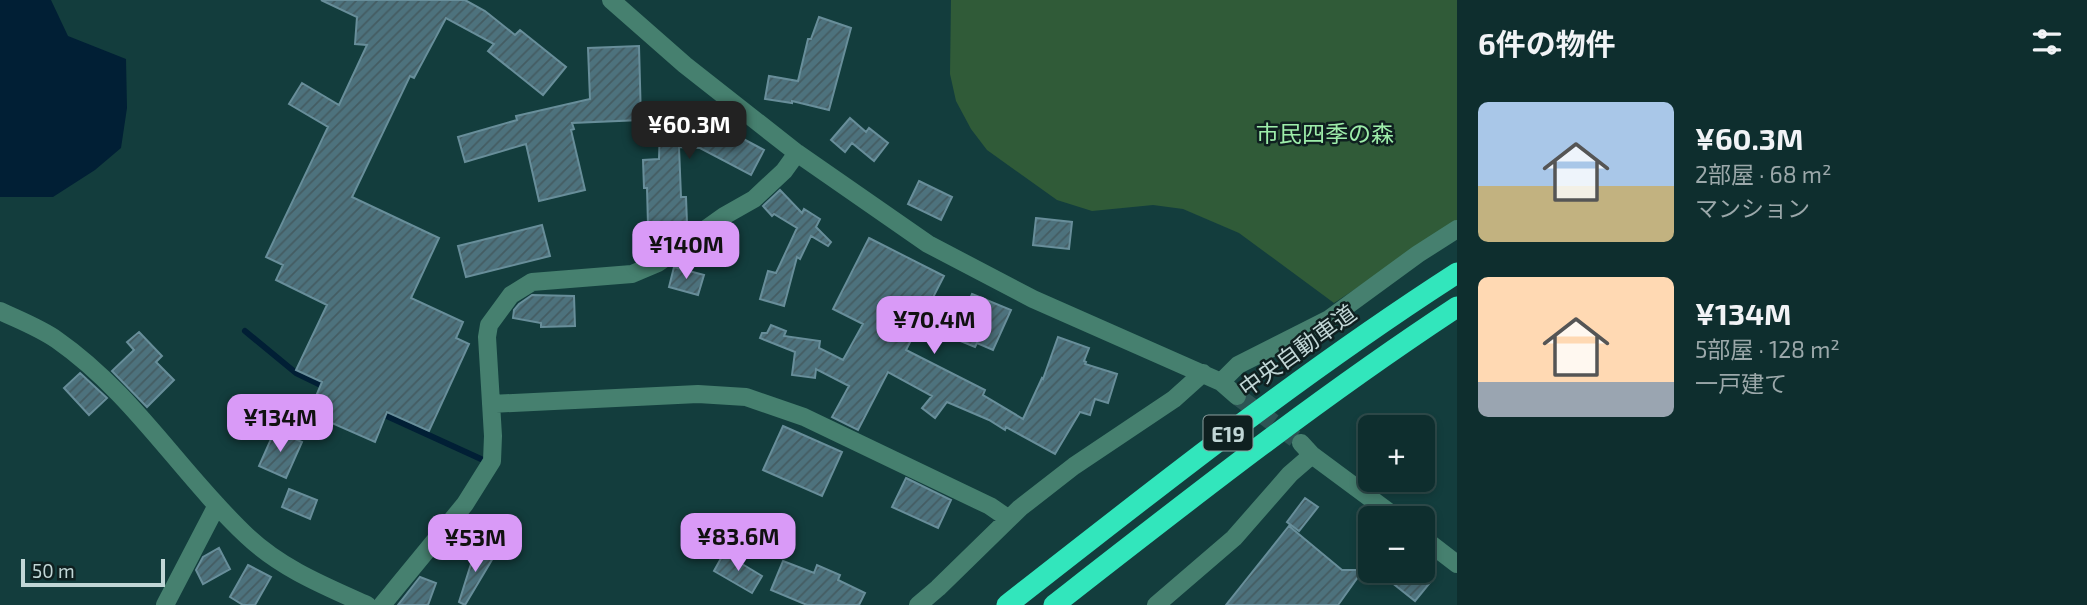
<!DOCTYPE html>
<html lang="ja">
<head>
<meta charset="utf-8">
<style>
  :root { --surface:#0e2e2e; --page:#173636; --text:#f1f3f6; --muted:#9ba8aa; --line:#2e4a4a; --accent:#d99af7 }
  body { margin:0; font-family:"Exo 2","Noto Sans JP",sans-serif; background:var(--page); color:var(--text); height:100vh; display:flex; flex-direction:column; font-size:26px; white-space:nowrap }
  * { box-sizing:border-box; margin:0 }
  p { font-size:23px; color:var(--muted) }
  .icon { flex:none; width:38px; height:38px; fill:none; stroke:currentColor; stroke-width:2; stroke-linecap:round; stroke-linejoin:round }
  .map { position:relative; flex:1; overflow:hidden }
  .details { display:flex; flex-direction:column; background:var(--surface); width:630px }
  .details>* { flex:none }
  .buttons { position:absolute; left:1358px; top:415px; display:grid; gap:14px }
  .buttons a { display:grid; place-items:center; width:77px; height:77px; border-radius:10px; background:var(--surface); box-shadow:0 4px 10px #0003,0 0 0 2px var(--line); font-size:35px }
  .scale { position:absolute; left:21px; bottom:18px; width:144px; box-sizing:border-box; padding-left:7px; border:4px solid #c1d6d6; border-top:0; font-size:19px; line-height:24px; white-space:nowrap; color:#c1d6d6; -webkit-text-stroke:5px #0f2020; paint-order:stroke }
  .price { position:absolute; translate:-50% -60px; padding:0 16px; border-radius:14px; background:var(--accent); color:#111; font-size:23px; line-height:46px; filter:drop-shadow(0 2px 4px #0008) }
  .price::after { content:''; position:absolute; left:50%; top:42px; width:21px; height:16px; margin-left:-10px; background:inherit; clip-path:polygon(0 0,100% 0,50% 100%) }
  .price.on { background:#222; color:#fff }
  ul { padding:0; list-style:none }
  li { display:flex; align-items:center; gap:21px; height:175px; padding:0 21px }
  li span { display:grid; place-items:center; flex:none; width:196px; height:140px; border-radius:10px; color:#555 }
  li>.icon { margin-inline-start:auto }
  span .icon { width:84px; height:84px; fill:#fffc; stroke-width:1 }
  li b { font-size:30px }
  h2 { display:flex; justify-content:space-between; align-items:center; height:84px; padding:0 21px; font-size:30px }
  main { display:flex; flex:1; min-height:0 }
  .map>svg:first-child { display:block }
  .green { fill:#305b38 }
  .water { fill:#011f35 }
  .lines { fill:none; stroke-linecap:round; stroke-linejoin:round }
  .stream { stroke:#011f35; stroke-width:6 }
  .building { fill:url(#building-hatch); stroke:#688e9a; stroke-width:2 }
  .minor-tunnel { stroke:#2d5454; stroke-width:18; stroke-dasharray:18 9; stroke-linecap:butt }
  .minor { stroke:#46806f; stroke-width:18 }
  .highway { stroke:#32e6bc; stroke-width:21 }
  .labels { text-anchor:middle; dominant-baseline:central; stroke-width:5; stroke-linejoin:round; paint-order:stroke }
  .shield { fill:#0f2020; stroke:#8c9f9f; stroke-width:2 }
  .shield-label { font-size:21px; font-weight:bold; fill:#c1d6d6 }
  .park-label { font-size:23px; fill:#9dedaa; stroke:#0f2020 }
  .street-label { font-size:23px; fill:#c1d6d6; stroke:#0f2020 }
</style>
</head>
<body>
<main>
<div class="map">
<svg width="1457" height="605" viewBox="0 0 1457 605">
  <defs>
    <pattern id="building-hatch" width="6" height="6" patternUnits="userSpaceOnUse" patternTransform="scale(1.75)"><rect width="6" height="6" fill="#4d727d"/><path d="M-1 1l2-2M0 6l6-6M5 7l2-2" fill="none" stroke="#445c62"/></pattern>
  </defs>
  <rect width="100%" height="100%" fill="#133d3d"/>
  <!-- green -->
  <path class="green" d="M951,0H1457V222L1334,303L1239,233L1183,209L1153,205L1092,211L1057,200L987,150L971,129L956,101L950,74Z"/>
  <!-- water -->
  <path class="water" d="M0,0H51L68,36L126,59L127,108L121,148L95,170L53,197H0Z"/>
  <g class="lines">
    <!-- stream -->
    <path class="stream" d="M245,331L296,373L327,388
      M378,412L481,459"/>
  </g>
  <!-- building -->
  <path class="building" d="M321,0H465L485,11L515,35L520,30L566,67L543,95L488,51L494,44L446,18L414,78L410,76L352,197L439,238L411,298L463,322L456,338L469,344L429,431L387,412L375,442L309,413L322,382L296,370L327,305L276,280L283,265L266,257L328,127L289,104L302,83L339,105L367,45L355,44L357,17Z
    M819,17L851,28L829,110L792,101V103L765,99L769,76L798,81L808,39H811Z
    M639,46L641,120L572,123L574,129L571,130L585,190L539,201L526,144L465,162L458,137L517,120L516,116L590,99L588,48Z
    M681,103L706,113L704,118L764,150L751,175L700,148L679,147L681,197H686L687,223L648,225L647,188H644L643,160L659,159L660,124H673Z
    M850,118L866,132L869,128L888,143L874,161L852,143L845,152L831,140Z
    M919,181L952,197L941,220L908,204Z
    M780,190L802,213L804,209L820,219L816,227L831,242L828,246L811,236L800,259L797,257L784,306L760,299L768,271L776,273L797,228L774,214L772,216L763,206Z
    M1036,218L1072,222L1069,249L1033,245Z
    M542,225L550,256L466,277L458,246Z
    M869,238L944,276L906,350L985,390L983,395L1023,419L1042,378L1043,379L1058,337L1089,348L1084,361L1086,362L1085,364L1117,374L1108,403L1095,399L1090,415L1080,412L1055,454L1006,427L1005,430L989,420L947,402L935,418L922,408L932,396L888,372L858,430L832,417L849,386L816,369L815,378L792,375L795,352L760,338L762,333H767L771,325L786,331L784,336L820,341L819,348L843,360L863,324L833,309Z
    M674,267L704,275L698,295L669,287Z
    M972,294L1011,310L993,350L977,343L975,347L953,338Z
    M532,295L574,296L575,326L541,327V323L513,318L514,310L519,304Z
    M139,332L162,356L156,362L174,380L147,407L112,371L134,350L127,342Z
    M80,373L107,398L89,415L64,388Z
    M783,426L842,452L822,496L763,470Z
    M275,430L302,442L286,478L259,466Z
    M906,478L951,500L938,528L892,507Z
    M289,489L317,500L310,519L282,507Z
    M1305,498L1318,507L1299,531L1287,522Z
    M1289,526L1342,570H1363L1338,605H1226Z
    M219,548L230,569L203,584L196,570L203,557Z
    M476,548L493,558L465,605L459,602Z
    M724,553L762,576L752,593L714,571Z
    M783,561L814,573L817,565L840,575L838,580L865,593L859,605H807L771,590Z
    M248,565L271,577L255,605H243L230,597Z
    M1376,570H1422L1433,579L1415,601Z
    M420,577L436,583L428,605H398Z"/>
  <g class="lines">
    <!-- minor-tunnel -->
    <path class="minor-tunnel" d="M1237,396L1301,443"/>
    <!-- minor -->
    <path class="minor" d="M611,0L685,65L797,153L928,244L1033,299L1221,382L1237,396
      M0,311C19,320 40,328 57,340C133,393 181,474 247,536C282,569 325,586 367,605
      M1221,382L1238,365L1329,319L1418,254L1457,229
      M491,404L698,394L746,397L804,417L990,506L1009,519
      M1301,443L1312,455L1397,518
      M1423,538L1457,564
      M165,605L217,505
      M382,605L465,504L492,461L493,436L487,337L489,325L511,295L532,282L632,274L658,263L724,216L754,199L784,171L797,153
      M918,605L938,588L1020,508L1074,466L1174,399L1203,373
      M1156,605L1234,538L1290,474L1312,455"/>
    <!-- highway -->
    <path class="highway" d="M1007,605C1154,490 1300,374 1457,273
      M1054,605C1186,502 1317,399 1457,307"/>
  </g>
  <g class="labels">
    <!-- shield labels -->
    <rect class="shield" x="1203.5" y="415.5" width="49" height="35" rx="5"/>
    <g class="shield-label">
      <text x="1228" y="433">E19</text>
    </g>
    <!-- park labels -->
    <g class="park-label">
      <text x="1325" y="133">市民四季の森</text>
    </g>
    <!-- street labels -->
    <g class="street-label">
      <text transform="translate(1297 350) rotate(-36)">中央自動車道</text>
    </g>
  </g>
</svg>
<div class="buttons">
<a>+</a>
<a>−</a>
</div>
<div class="scale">50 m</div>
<b class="price on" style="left:689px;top:161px">¥60.3M</b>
<b class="price" style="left:686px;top:281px">¥140M</b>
<b class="price" style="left:934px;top:356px">¥70.4M</b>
<b class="price" style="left:280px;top:454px">¥134M</b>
<b class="price" style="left:738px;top:573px">¥83.6M</b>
<b class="price" style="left:475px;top:574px">¥53M</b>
</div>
<section class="details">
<h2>6件の物件<svg class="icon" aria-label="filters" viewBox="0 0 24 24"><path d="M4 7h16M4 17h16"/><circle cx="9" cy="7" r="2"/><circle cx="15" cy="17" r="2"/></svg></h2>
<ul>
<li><span style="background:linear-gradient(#a9c7e8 60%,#c2b280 0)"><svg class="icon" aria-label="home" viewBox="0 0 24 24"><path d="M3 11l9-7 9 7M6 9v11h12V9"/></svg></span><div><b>¥60.3M</b><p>2部屋 · 68 m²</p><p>マンション</p></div></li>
<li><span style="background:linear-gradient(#ffd9b3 75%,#9aa5b1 0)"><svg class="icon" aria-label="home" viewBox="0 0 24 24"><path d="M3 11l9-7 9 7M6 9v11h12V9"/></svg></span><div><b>¥134M</b><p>5部屋 · 128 m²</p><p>一戸建て</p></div></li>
</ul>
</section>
</main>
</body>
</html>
